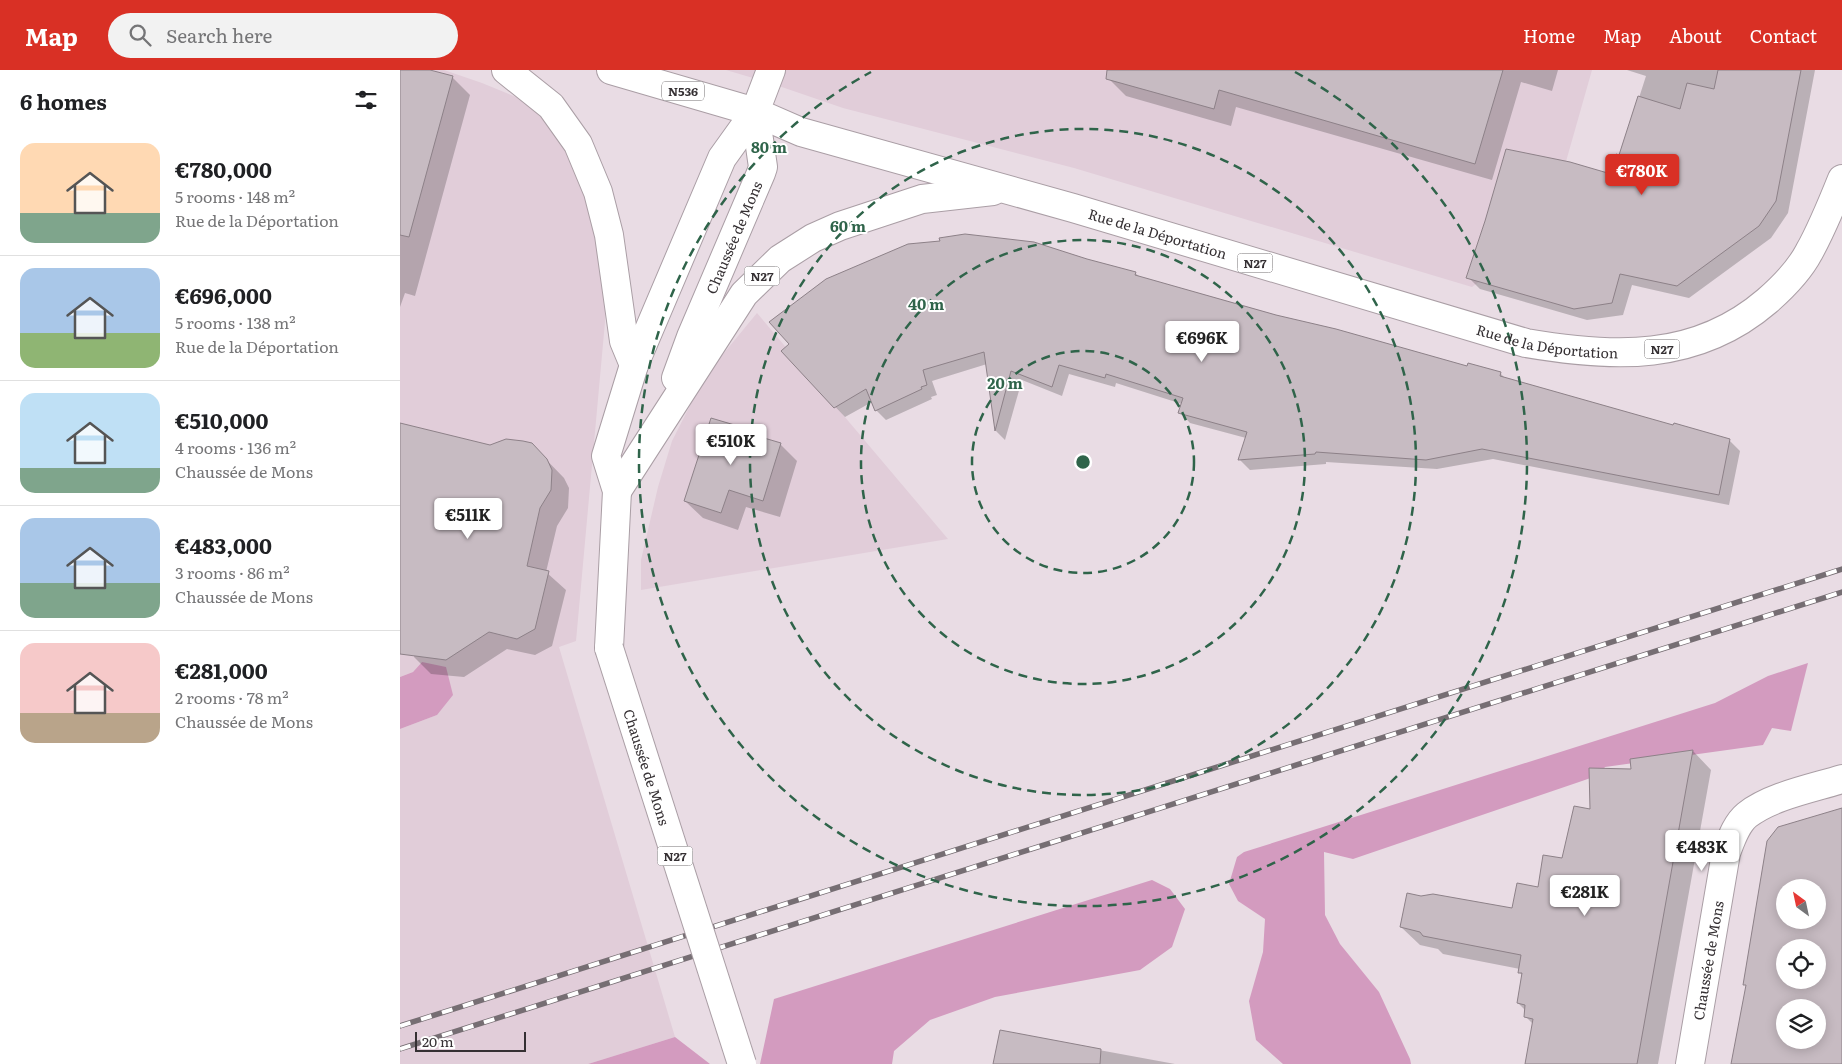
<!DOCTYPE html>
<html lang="en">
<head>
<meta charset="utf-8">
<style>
  :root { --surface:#fff; --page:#f2f2f2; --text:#202124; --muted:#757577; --line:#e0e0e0; --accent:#d93025 }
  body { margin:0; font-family:Literata,serif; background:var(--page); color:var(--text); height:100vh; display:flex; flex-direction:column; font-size:19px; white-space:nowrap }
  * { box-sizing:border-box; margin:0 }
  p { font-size:16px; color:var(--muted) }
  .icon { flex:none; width:28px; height:28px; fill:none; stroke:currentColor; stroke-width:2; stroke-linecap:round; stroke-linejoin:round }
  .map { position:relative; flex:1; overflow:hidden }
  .side { display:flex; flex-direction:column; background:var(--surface); width:400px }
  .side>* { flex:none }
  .needle { width:32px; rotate:327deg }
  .fabs { position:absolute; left:1376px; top:809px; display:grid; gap:10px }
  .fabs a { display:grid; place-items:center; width:50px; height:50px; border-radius:50%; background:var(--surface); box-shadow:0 2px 12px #0003; font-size:25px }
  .scale { position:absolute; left:15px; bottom:12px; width:111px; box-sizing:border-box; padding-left:5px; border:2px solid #353033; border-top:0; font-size:14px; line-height:18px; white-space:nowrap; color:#353033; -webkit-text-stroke:4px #fff; paint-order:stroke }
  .price { position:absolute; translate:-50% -42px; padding:0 11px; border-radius:5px; background:#fff; color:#222; font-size:16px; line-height:32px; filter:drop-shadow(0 1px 2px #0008) }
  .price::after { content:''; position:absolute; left:50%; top:30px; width:15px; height:11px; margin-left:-8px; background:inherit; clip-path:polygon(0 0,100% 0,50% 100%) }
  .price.active { background:var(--accent); color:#fff }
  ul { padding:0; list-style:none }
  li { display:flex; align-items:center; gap:15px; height:125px; padding:0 20px }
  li+li { border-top:1px solid var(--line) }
  li span { display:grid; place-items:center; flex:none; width:140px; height:100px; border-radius:15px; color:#555 }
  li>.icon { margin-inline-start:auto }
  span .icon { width:60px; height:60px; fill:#fffc; stroke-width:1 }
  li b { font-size:21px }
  h2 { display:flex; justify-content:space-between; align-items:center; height:60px; padding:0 20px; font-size:21px }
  header { display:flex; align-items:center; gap:30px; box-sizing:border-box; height:70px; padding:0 25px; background:var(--accent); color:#fff }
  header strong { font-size:24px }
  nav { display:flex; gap:28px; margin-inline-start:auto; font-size:18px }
  .search { width:350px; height:45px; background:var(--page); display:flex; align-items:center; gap:12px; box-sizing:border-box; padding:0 18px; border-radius:28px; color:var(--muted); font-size:19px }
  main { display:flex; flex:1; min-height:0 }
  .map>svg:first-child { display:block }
  .built { fill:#e1cdd9 }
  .green { fill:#d39bbf }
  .shadow { fill:#0003; fill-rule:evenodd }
  .building { fill:#c7bbc2; stroke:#8d8188; fill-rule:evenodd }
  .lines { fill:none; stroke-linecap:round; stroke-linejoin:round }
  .minor-casing { stroke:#aa9ea5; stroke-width:30 }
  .primary-casing { stroke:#aa9ea5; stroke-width:30 }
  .minor { stroke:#fff; stroke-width:28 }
  .primary { stroke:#fff; stroke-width:28 }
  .rail-casing { stroke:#766e73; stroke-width:5.5 }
  .rail { stroke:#fff; stroke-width:4; stroke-dasharray:11; stroke-linecap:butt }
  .primary-bridge-casing { stroke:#aa9ea5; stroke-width:30; stroke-linecap:butt }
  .primary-bridge { stroke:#fff; stroke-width:28 }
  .ring { fill:none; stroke:#2f644a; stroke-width:2.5; stroke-dasharray:9 6 }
  .labels { text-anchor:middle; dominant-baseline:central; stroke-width:4; stroke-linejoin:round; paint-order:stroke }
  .shield { fill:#fff; stroke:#726e70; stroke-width:1 }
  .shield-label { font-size:12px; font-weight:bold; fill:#353033 }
  .street-label { font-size:14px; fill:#353033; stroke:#fff }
  .centre { fill:#2f644a; stroke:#fff; stroke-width:2.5 }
  .ring-label { font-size:15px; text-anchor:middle; font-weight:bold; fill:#2f644a; stroke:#fff; stroke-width:4; stroke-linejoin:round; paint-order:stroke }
</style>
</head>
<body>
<header>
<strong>Map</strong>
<div class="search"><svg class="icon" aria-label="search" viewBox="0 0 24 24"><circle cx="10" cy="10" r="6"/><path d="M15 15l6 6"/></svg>Search here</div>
<nav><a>Home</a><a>Map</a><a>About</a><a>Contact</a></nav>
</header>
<main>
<section class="side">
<h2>6 homes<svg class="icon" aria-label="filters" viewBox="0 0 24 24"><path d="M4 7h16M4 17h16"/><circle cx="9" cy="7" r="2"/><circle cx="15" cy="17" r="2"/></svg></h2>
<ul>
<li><span style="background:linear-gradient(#ffd9b3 70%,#7fa58c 0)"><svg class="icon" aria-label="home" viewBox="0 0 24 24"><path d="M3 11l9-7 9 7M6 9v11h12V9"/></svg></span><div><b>€780,000</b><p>5 rooms · 148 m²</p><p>Rue de la Déportation</p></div></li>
<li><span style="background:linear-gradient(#a9c7e8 65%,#8fb573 0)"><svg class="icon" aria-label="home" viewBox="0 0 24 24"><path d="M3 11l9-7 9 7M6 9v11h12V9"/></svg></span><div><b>€696,000</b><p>5 rooms · 138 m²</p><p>Rue de la Déportation</p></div></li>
<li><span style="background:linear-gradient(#bfe0f5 75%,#7fa58c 0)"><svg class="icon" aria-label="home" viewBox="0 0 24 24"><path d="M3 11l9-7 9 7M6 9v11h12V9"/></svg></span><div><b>€510,000</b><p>4 rooms · 136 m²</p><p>Chaussée de Mons</p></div></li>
<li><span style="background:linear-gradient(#a9c7e8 65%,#7fa58c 0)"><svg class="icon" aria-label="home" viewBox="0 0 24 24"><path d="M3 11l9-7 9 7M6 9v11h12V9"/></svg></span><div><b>€483,000</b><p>3 rooms · 86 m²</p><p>Chaussée de Mons</p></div></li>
<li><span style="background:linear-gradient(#f6c9c9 70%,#b9a48a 0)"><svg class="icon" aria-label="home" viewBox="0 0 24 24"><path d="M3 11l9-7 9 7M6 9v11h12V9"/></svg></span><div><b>€281,000</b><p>2 rooms · 78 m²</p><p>Chaussée de Mons</p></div></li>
</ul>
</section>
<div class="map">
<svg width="1442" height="994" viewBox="0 0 1442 994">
  <rect width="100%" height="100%" fill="#e9dce4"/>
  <!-- built -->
  <path class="built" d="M0,0H44L82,13L128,32L150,54L178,94L207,199L205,252L176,571L159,577L275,967L188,994H0V659L37,645L22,592L13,602L0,607Z
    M326,0H1192L1165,95L1080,211L1072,217L674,98L443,38L373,14Z
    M357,243L548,469L241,520V490L258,417L272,371L305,306Z"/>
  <!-- green -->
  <path class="green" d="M22,592L46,597L53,625L37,645L0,659V607L13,602Z
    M1408,593L1391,661L1372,658L1363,675L1205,697L1199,705L1182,711L953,789L924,782L925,845L940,874L979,922L1010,989L1011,994H883L856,970L849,931L863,882L865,849L838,831L829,814L837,787L844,782L1315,633L1368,606Z
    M752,810L770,819L785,839L772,877L740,900L595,927L530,950L494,981L492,994H360L374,929Z
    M275,967L310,994H188Z"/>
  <!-- shadow -->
  <path class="shadow" d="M0,0H25L52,7L70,25L15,226L5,223L0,237Z
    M711,0H1158L1152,21L1121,12L1092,110L836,37L831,56L726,26L709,9Z
    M1227,0H1415L1388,143L1371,168L1289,228L1232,215L1223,245L1187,250L1080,219L1068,207L1212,105L1220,87L1246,6Z
    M735,203L740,207L875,246L1068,298L1100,303L1106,309L1274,357L1329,370L1340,381L1329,435L1093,389L1037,399L926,392V394L850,400L840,390L846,368L790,353L780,342L782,334L716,313L715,317L669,304L662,326L622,310L605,370L596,361L587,294L532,311L537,325L531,327L532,329L486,350L476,340L472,332L445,347L383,281Z
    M0,354L90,376L131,374L164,408L169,418L168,438L157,456L146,502L166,520L152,576L135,585L107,579L64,607L31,604L14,587L47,439L0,484Z
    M347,361L352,366L380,374L397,391L380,447L346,437L338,460L303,448L285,431Z
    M1293,681L1311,700L1258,994H1125L1133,954L1125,946L1126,941L1118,933L1123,906L1119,902L1120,899L1043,884L1038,879L1020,875L1001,857L1113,839L1139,818L1163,789L1191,740L1232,700L1231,690Z
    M1442,739V994H1332L1347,916L1345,914L1368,771ZM1385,818H1418V850H1385ZM1385,878H1418V910H1385ZM1385,938H1418V970H1385Z
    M601,962L775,994H595Z"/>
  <!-- building -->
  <path class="building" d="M0,0H30L53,6L9,167L0,165Z
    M707,0H1103L1075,94L819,20L814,39L706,9Z
    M1318,0H1401L1376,131L1359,156L1277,216L1220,204L1212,233L1174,239L1066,208L1085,151L1106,79L1170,92L1211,104L1216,84L1219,85L1238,26L1280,39L1287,13L1314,19Z
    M565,164L634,172L687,189L736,202L735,205L876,245L936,259L1067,296L1068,293L1101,302L1100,306L1273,355L1274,353L1330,369L1319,425L1082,379L1026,390L916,382L915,384L838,390L847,362L778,343L783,328L706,304L705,308L659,295L652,317L611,301L595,361L584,282L523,300L527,315L521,317L522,319L475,341L466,319L434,338L381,281L389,274L369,252L426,209L508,174L540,171L539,168Z
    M311,348L348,359L347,363L381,373L363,431L329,420L321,443L284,431Z
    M0,353L90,375L106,369L123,371L132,373L147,389L152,400L151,420L140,438L127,496L149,501L135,559L117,569L89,562L46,590L0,584Z
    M1293,680L1237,994H1125L1133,949L1124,947L1125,935L1117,933L1122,903H1118L1121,885L1023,866L1020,862L1000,857L1007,823L1021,826L1033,824L1112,838L1117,813L1138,817L1143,785L1162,788L1174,736L1190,739L1189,698L1231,699L1230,689Z
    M1442,738V994H1331L1346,915H1343L1367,771L1378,757ZM1385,818H1418V850H1385ZM1385,878H1418V910H1385ZM1385,938H1418V970H1385Z
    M600,960L701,979L700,994H593Z"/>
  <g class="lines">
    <defs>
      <g id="minor">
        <path d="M355,42L371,0"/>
        <path id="s1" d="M1290,994L1326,783C1331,770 1336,754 1347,745C1371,726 1413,718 1442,709"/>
      </g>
      <g id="primary">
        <path d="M106,0L151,36L178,74L198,122L209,165L224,271L234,295"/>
        <path id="s2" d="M211,0L355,42L401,62L673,138L1126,273C1213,288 1296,292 1367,231C1383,217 1399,201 1409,182C1422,159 1432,134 1442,109"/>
        <path id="s3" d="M276,308L291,267L361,103L363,97L355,42"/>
        <path d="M217,421L344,224L380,189L413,168L440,156L522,129L593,121"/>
        <path d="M209,578L217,421L206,386L234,295L322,88L355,42"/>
      </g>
    </defs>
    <!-- minor casing -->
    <use href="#minor" class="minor-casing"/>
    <!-- primary casing -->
    <use href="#primary" class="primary-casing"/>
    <!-- minor -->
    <use href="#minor" class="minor"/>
    <!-- primary -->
    <use href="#primary" class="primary"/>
    <defs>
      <path id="rail" d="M0,956L1442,499
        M0,979L1442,522"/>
    </defs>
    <!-- rail casing -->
    <use href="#rail" class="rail-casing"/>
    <!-- rail -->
    <use href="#rail" class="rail"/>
    <defs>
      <g id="primary-bridge">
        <path id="s4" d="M209,578L342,994"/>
      </g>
    </defs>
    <!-- primary-bridge casing -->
    <use href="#primary-bridge" class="primary-bridge-casing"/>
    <!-- primary-bridge -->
    <use href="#primary-bridge" class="primary-bridge"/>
  </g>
  <!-- distance rings -->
  <g class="ring">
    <circle cx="683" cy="392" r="111"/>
    <circle cx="683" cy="392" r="222"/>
    <circle cx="683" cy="392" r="333"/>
    <path d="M895 2A444 444 0 1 1 471 2"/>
  </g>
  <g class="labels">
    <!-- shield labels -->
    <g class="shield">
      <rect x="262" y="11.5" width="42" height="19" rx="4"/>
      <rect x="837.5" y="183.5" width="35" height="19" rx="4"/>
      <rect x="344.5" y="196.5" width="35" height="19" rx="4"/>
      <rect x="1244.5" y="269.5" width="35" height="19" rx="4"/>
      <rect x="257.5" y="776.5" width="35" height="19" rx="4"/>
    </g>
    <g class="shield-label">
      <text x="283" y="21">N536</text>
      <text x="855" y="193">N27</text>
      <text x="362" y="206">N27</text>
      <text x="1262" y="279">N27</text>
      <text x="275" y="786">N27</text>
    </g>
    <!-- street labels -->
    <g class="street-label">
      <text stroke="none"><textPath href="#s2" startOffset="571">Rue de la Déportation</textPath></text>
      <text stroke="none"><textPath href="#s3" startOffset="152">Chaussée de Mons</textPath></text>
      <text stroke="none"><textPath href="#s2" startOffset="976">Rue de la Déportation</textPath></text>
      <text stroke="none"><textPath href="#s4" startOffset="125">Chaussée de Mons</textPath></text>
      <text stroke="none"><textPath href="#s1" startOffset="105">Chaussée de Mons</textPath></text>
    </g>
  </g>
  <circle cx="683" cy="392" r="8" class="centre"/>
  <g class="ring-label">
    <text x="369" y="83">80 m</text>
    <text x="448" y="162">60 m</text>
    <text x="526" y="240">40 m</text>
    <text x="605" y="319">20 m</text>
  </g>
</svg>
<div class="fabs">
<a><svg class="needle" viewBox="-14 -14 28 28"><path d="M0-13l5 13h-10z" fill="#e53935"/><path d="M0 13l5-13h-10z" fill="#757577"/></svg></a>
<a><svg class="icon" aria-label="locate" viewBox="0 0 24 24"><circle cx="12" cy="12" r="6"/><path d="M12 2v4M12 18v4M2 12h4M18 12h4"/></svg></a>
<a><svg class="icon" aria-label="layers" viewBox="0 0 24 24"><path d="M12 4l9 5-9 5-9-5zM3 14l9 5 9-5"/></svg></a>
</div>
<div class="scale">20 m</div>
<b class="price active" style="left:1242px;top:126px">€780K</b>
<b class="price" style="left:802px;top:293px">€696K</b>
<b class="price" style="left:331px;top:396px">€510K</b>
<b class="price" style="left:68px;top:470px">€511K</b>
<b class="price" style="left:1302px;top:802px">€483K</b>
<b class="price" style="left:1185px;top:847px">€281K</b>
</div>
</main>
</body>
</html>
